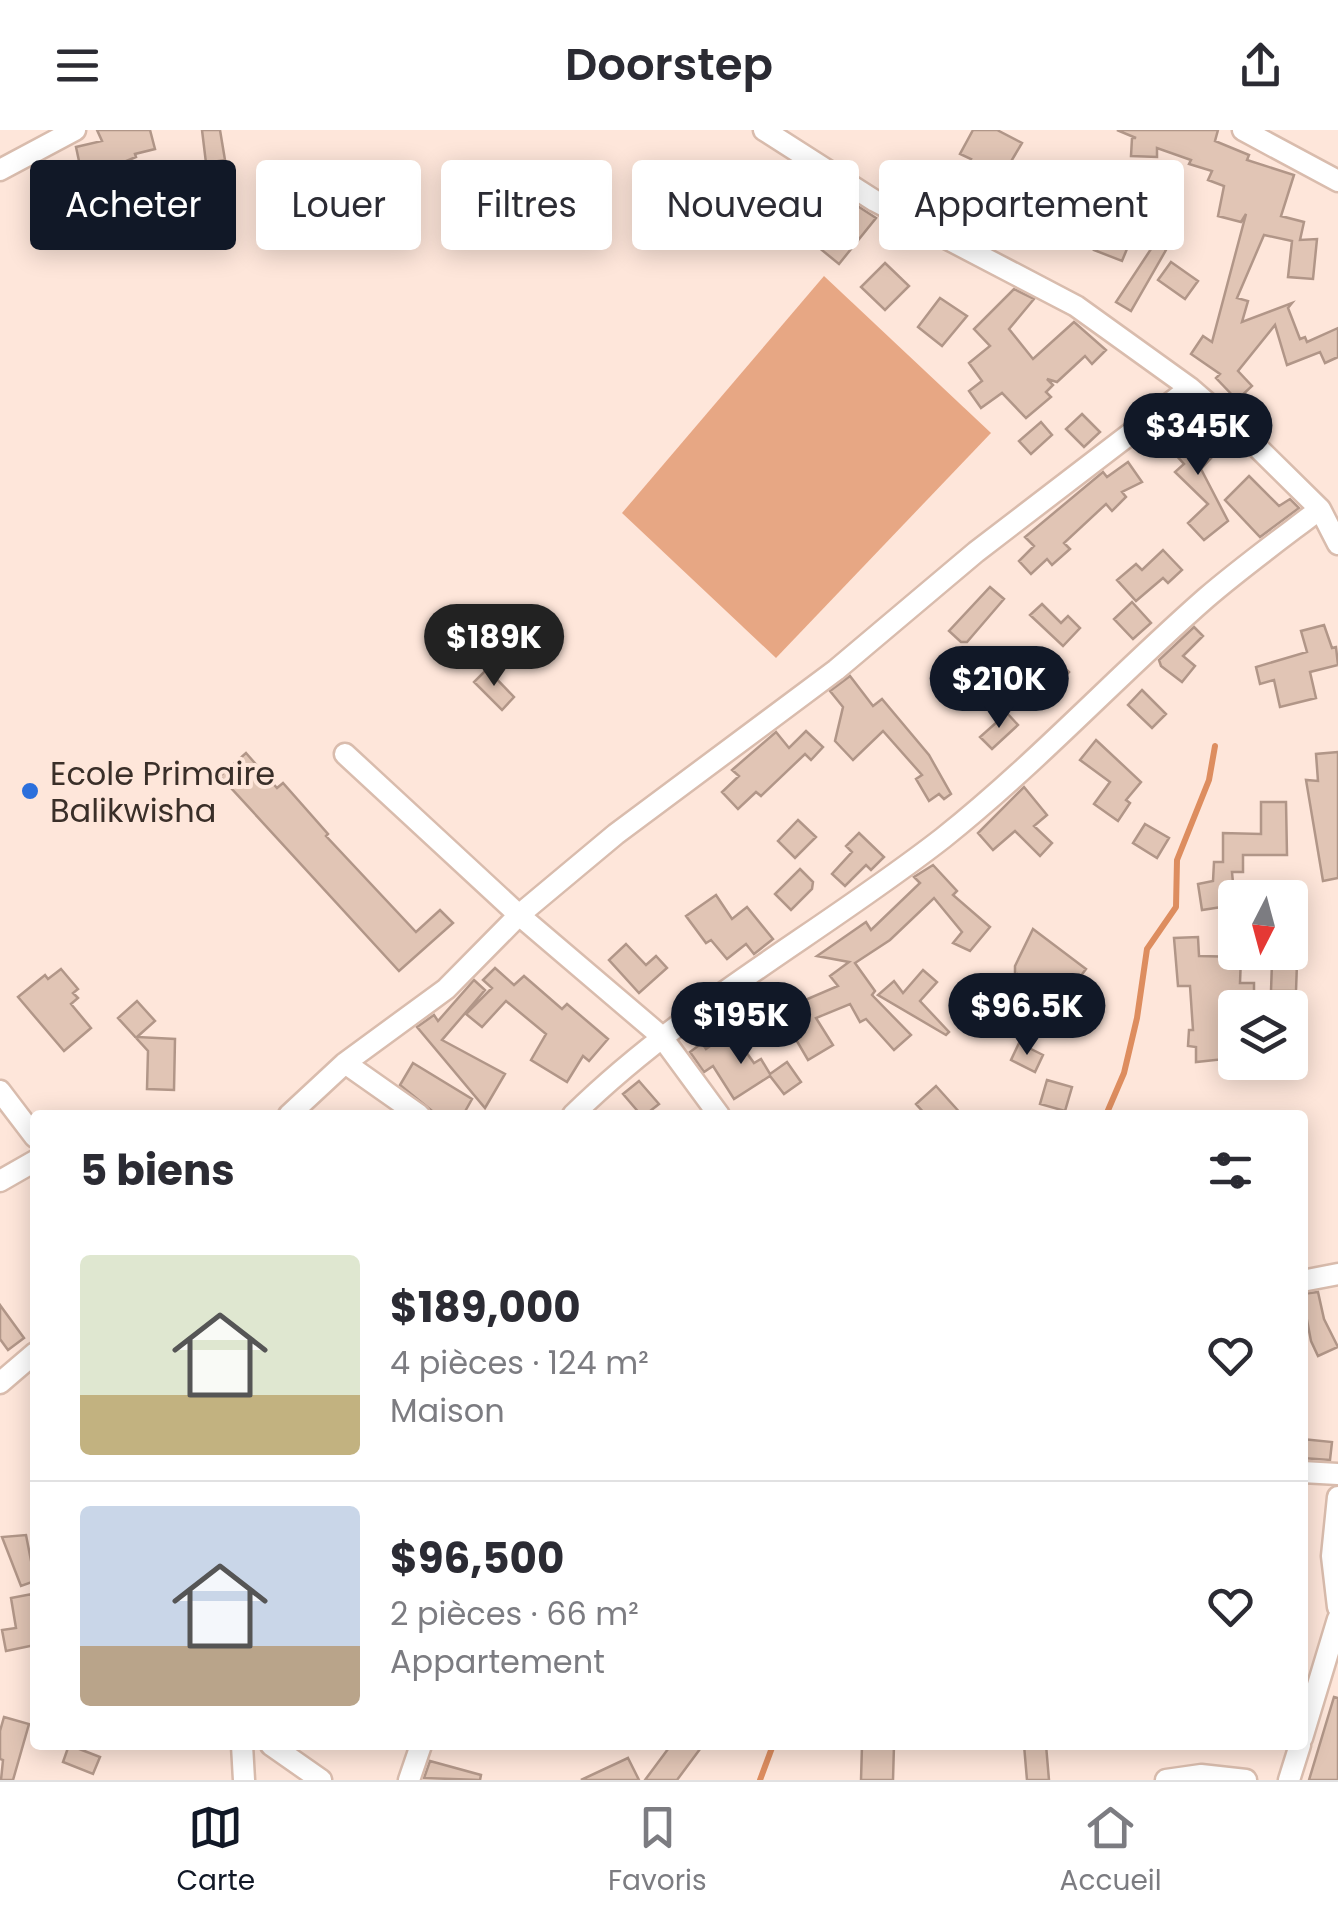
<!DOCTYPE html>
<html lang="fr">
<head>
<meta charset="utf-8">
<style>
  :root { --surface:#fff; --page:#f2f2f3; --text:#2b2b33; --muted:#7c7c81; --line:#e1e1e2; --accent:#111827 }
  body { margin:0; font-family:Poppins,sans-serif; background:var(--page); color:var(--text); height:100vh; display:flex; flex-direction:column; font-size:38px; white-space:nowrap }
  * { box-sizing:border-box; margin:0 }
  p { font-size:32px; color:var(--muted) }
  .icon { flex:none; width:55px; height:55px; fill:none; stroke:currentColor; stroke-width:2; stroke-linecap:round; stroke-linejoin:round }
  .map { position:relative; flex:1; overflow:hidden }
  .sheet { position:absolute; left:30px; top:980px; width:1278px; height:640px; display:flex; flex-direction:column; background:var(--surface); border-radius:10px; box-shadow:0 5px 25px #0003 }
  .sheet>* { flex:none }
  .guide { position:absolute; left:30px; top:30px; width:1280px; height:90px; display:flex; gap:20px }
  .needle { width:65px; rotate:186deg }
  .buttons { position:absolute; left:1218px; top:750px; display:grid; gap:20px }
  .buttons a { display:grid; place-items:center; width:90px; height:90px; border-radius:10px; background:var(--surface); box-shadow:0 5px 25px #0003; font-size:50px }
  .price { position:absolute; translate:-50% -85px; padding:0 22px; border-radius:35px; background:var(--accent); color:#fff; font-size:32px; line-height:65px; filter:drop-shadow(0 2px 5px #0008) }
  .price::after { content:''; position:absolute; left:50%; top:60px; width:30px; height:22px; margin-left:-15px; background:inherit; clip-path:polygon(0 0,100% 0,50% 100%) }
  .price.current { background:#222; color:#fff }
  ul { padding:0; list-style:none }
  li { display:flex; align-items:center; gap:30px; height:250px; padding:0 50px }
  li+li { border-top:2px solid var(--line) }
  li span { display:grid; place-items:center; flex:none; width:280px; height:200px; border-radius:10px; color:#555 }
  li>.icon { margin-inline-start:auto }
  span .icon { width:120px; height:120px; fill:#fffc; stroke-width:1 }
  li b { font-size:42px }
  h2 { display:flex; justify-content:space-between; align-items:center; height:120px; padding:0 50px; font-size:42px }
  .tag { padding:0 35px; border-radius:10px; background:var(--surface); box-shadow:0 5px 25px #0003; font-size:35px; line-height:90px }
  .tag.current { background:var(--accent); color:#fff }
  header { display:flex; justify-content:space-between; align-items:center; height:130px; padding:0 50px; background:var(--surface); font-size:45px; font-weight:600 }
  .menu { display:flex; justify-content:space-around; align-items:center; height:140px; border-top:2px solid var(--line); background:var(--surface); font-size:28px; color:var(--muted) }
  .menu a { display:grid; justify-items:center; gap:5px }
  .menu .current { color:var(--accent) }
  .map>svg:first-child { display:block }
  .grass { fill:#e7a784 }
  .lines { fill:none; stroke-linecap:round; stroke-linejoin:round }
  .stream { stroke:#dd8d5f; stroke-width:6 }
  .building { fill:#e1c5b5; stroke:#b19688; stroke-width:2.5 }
  .minor-casing { stroke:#d9bcad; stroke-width:25 }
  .minor { stroke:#fff; stroke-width:20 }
  .poi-dot { fill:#2c6fdc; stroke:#fee6da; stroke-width:4 }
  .labels { text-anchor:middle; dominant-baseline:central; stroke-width:8; stroke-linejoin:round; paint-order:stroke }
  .poi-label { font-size:32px; fill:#3a2f29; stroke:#fee6da; text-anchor:start }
</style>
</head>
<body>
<header><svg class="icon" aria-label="menu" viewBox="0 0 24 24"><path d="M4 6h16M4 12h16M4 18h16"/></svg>Doorstep<svg class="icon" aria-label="share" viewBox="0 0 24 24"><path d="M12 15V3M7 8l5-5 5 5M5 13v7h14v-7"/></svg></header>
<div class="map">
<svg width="1338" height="1650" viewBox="0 0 1338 1650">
  <rect width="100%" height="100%" fill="#fee6da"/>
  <!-- grass -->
  <path class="grass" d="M824,146L991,303L776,528L622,383Z"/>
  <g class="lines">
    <!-- stream -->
    <path class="stream" d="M1106,985L1124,943L1137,888L1147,819L1176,777L1177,730L1209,650L1215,616
      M760,1650L773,1615"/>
  </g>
  <!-- building -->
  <path class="building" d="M97,0H150L155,19L135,24L136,27L100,42L82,45L76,17L102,11Z
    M202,0H220L225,30L206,33Z
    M973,0H997L1022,13L981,82L950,61L971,29L960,24Z
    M1117,0H1218L1215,11L1249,25L1247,30L1294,45L1281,86L1304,92L1300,110L1317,109L1313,149L1288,147L1292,111L1264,105L1237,168L1248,171L1242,192L1292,173L1288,178L1300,209L1305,207L1307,212L1338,198V227L1325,233L1320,222L1287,235L1275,195L1238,241L1252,256L1237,270L1216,248L1220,244L1191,224L1203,206L1212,212L1246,84L1241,92L1218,86L1224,56L1208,50L1212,41L1189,34L1191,30L1157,18V27L1131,26L1132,8H1136Z
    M1057,32L1089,52L1070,83L1038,63Z
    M782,46L802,63L789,78L769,62Z
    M673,64L715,103L703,115L662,76Z
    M856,75L876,88L839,134L812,112L826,97L835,105Z
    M1101,103L1129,114L1122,131L1094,120Z
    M1155,113L1166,120L1131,181L1116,172Z
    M1171,132L1198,151L1185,169L1158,150Z
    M885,133L909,156L885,180L861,157Z
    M1014,159L1034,169L1009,199L1033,229L1074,192L1106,220L1092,234L1085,226L1057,252L1047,249L1053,255L1046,262L1051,267L1026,288L1002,263L981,278L969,261L982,251L969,233L990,216L974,199Z
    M940,168L967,186L942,216L918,197Z
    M1082,284L1100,302L1084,317L1066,299Z
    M1041,292L1052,305L1031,324L1019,311Z
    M1176,301L1218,310L1214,325L1201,339L1228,391L1204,410L1188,393L1208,374L1175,342L1184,334L1162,310Z
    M1128,332L1142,352L1122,362L1126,367L1112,381L1106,374L1064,413L1070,419L1052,435L1047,429L1031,444L1019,431L1034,416L1025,407L1103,342L1107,347Z
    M1249,346L1279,376L1290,369L1299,378L1260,407L1225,370Z
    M1163,420L1182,440L1168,453L1163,448L1136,471L1117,450L1136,434L1142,440Z
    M990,457L1004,469L967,512H961L949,501Z
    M1132,472L1151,493L1133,509L1114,489Z
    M1042,474L1061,493L1068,486L1080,498L1063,516L1030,485Z
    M1324,495L1332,518L1336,517L1338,535L1310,542L1316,568L1280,577L1274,550L1260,554L1256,537L1307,522L1301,501Z
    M1194,497L1203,506L1183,526L1195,536L1182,552L1161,536L1159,530Z
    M1045,519L1069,542L1057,555L1050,549L1040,560L1022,543Z
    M487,539L514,567L502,580L474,552Z
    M850,546L873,576L882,569L929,625L951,664L944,669L939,664L929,671L916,649L922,645L883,601L853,630L835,611L843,577L830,561Z
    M1142,560L1166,584L1152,598L1128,575Z
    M1007,583L1018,595L992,619L980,607Z
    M806,601L823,617L811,630L805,624L761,666L756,662L738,679L722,662L739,646L732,640L776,602L789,618Z
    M1096,610L1141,652L1126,670L1130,673L1118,691L1094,674L1110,652L1080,630Z
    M1338,622V748L1323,751L1306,650L1318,651L1316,624Z
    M246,623L277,658L283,653L328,704L326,706L416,802L440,780L453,793L399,841L220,646Z
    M1024,657L1047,685L1034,696L1052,713L1040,726L1015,701L993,720L978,703Z
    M1261,672H1286L1287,725H1243V742H1232L1235,775L1202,780L1198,754L1213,751L1214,732H1223V703L1261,704Z
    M798,690L816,707L795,728L778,711Z
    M1145,694L1169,708L1157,728L1133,713Z
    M859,703L884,727L871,740L866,735L845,756L832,744L852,722L846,716Z
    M933,735L957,761L953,765L990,797L970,821L953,813L962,802L934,768L890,810L855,833L875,861L872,865L911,905L894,920L866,889L860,892L850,874L816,888L833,915L808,930L781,884L772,892L760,878L782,858L796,874L838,856L830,846L849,832L817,826L866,792L871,800L920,753L914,747Z
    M800,739L813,752L812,759L791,780L775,764Z
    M716,765L732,789L747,777L773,809L754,824L746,814L727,829L711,810L706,813L686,786Z
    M1033,799L1086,839L1074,855L1084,863L1073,877L1037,847L1035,852L1015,843V836Z
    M1198,807L1199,826L1241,827L1240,853H1254V874L1235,873V906L1222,904L1225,929L1196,932V917L1188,916L1189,900H1193L1190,856H1178L1174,808Z
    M626,814L646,835L656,826L667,838L639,863L609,830Z
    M1272,832L1297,833L1296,861H1271Z
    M495,838L514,855L524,846L562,879L567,874L608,909L589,931L583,926L567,952L531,930L546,904L506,871L482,897L466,884L492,858L483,850Z
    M61,839L78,859L73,863L78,868L71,874L91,898L64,921L18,867L45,845L48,849Z
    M923,840L937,852L920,871L949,902L946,905L878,865L894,851L903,863Z
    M474,850L485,860L442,910L505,944L485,978L417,897L434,885L438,891Z
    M137,871L155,891L137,907L175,909L174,960L147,959L148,921L118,888Z
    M1000,871L1023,889L1011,904L988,886Z
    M731,901L754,933L761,929L770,944L787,932L801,952L784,964L770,946L734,969L713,936L704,942L690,922L702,913L706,919Z
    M1019,913L1043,925L1035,942L1011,930Z
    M413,933L472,969L463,985H437L400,955Z
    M1047,950L1072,957L1065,981L1040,974Z
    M639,951L659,974L645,985H641L623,964Z
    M936,956L962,985H926L916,974Z
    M1318,1162L1324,1189L1338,1217L1318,1226L1311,1211L1302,1164Z
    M0,1175L24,1208L8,1220L0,1209Z
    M1302,1309L1332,1312L1330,1330L1302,1328Z
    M26,1405L35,1451L21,1456L2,1407Z
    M32,1464L35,1515L6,1521L2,1500L16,1498L11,1468Z
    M1334,1567L1338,1568V1650H1309Z
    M4,1587L29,1594L13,1650H1L3,1630L0,1629V1601Z
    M69,1615L100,1627L93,1644L63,1632Z
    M671,1615H703L677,1650H645Z
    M862,1615H894L893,1650H861Z
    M1024,1615H1046L1049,1650H1027Z
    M628,1628L639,1650H581Z
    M430,1631L481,1645L480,1650L424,1648Z"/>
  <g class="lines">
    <defs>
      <path id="minor" d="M764,0L875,71L1076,176L1190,258L1251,311L1320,379L1338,414
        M1243,0L1338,51
        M0,40L75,0
        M345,624L519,785L661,906L719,985
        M345,933L419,985
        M0,961L35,1007
        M289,985L345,933L446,859L519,785L616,704L836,540L976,422L1190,258
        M573,985C684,876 821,803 943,708C1036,634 1117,546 1206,468C1242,437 1282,408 1320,379
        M0,1051L35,1031
        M1302,1151L1338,1144
        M0,1253L35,1223
        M1302,1342L1338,1344
        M1338,1367L1332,1426L1338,1477
        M1302,1608L1338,1489
        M242,1615L244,1650
        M271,1615L321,1650
        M409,1650L421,1615
        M1166,1650L1201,1645L1246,1650
        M1289,1650L1300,1615"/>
    </defs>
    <!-- minor casing -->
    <use href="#minor" class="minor-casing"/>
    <!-- minor -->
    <use href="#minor" class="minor"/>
  </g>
  <!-- markers -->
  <circle class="poi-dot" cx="30" cy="661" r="10"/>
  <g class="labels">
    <!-- poi labels -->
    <g class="poi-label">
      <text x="50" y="643">Ecole Primaire<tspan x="50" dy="37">Balikwisha</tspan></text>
    </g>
  </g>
</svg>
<div class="buttons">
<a><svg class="needle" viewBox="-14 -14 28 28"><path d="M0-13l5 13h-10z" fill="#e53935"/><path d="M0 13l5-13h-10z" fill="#7c7c81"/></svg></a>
<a><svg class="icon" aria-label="layers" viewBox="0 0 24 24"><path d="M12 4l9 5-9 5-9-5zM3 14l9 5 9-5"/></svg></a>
</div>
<b class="price" style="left:1198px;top:348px">$345K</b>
<b class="price current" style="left:494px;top:559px">$189K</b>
<b class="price" style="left:999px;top:601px">$210K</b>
<b class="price" style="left:1027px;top:928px">$96.5K</b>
<b class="price" style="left:741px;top:937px">$195K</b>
<div class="guide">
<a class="tag current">Acheter</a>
<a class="tag">Louer</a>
<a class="tag">Filtres</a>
<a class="tag">Nouveau</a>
<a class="tag">Appartement</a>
</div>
<section class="sheet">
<h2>5 biens<svg class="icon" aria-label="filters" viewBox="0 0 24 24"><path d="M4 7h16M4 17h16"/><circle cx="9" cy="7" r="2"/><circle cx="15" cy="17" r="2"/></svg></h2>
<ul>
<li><span style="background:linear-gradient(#dfe7d0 70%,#c2b280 0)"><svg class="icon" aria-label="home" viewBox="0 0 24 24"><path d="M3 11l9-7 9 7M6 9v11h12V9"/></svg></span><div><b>$189,000</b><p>4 pièces · 124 m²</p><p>Maison</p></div><svg class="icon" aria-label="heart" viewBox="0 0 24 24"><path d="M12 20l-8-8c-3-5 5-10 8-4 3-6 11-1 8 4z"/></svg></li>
<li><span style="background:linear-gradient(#c9d6e8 70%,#b9a48a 0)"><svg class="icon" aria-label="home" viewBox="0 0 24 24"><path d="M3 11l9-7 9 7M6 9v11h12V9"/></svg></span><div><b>$96,500</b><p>2 pièces · 66 m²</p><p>Appartement</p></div><svg class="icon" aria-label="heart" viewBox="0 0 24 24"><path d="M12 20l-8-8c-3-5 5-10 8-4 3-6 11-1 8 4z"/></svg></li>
</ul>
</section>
</div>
<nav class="menu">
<a class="current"><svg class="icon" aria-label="map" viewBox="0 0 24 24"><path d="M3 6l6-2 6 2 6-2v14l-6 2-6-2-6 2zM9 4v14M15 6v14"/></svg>Carte</a>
<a><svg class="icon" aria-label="saved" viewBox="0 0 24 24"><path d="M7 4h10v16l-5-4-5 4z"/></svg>Favoris</a>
<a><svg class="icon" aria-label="home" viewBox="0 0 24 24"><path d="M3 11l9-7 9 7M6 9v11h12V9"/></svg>Accueil</a>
</nav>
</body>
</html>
